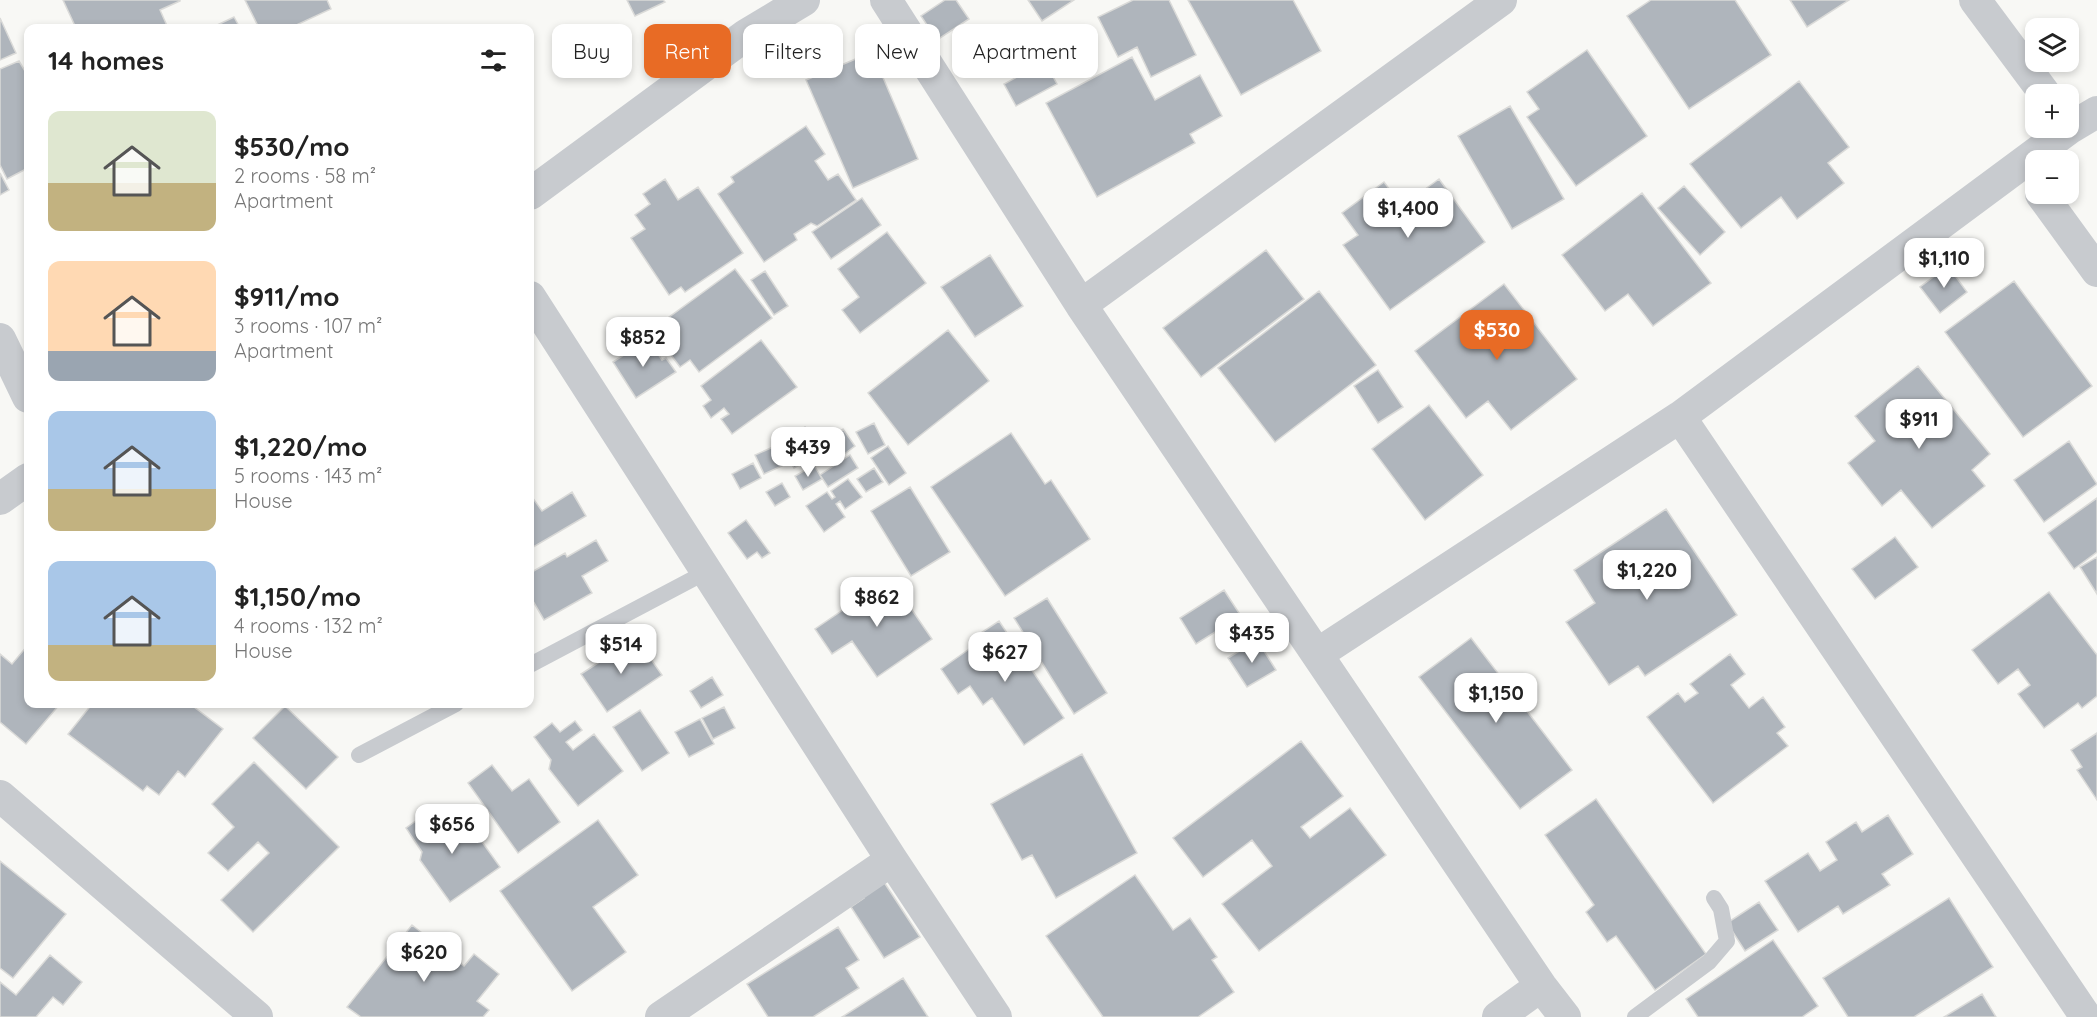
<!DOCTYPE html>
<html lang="en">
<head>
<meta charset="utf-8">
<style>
  :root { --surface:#fff; --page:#f2f2f2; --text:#222; --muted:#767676; --accent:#e86b25 }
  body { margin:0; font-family:Quicksand,sans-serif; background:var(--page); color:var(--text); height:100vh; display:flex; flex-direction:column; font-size:22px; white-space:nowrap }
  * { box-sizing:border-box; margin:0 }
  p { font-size:20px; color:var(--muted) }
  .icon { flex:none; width:33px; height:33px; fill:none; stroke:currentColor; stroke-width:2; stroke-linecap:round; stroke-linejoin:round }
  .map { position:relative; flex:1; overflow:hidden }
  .side { position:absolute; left:24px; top:24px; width:510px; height:684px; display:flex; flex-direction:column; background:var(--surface); border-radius:12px; box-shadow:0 3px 9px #0003 }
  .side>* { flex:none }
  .guide { position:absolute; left:552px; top:24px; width:570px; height:54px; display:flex; gap:12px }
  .tools { position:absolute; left:2025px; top:18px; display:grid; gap:12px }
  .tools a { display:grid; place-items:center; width:54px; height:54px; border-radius:12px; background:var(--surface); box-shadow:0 3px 9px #0003; font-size:30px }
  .price { position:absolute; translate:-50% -51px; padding:0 14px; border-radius:12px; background:#fff; color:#222; font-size:20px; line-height:39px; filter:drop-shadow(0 2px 3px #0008) }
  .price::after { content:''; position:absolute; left:50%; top:36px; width:18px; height:14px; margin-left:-9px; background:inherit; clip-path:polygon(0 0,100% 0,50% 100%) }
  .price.current { background:var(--accent); color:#fff }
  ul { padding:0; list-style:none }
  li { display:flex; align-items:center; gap:18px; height:150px; padding:0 24px }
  li span { display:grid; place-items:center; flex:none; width:168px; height:120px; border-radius:12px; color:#555 }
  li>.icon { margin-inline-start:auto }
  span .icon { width:72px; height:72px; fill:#fffc; stroke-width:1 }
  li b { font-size:26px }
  h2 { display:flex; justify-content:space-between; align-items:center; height:72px; padding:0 24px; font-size:26px }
  .tag { padding:0 21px; border-radius:12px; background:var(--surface); box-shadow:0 3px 9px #0003; font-size:21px; line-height:54px }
  .tag.current { background:var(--accent); color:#fff }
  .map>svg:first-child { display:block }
  .building { fill:#afb5bc; stroke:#dadad8; stroke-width:1.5 }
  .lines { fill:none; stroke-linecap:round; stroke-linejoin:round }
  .lane { stroke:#c8cbcf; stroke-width:16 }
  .street { stroke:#c8cbcf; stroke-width:32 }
</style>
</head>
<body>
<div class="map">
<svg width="2097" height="1017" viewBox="0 0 2097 1017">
  <rect width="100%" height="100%" fill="#f8f8f5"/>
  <!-- building -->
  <path class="building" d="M63,0H180V1L160,10L168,28H76Z
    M245,0H327L331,9L294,26L295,28H259Z
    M627,0H663L665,2L635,16Z
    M945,0H956L969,19L937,40L921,16Z
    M1028,0H1074L1042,21Z
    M1133,0H1169L1196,55L1151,77L1137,47L1118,57L1098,17Z
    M1188,0H1293L1321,51L1241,95Z
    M1651,0H1735L1771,55L1689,109L1627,16Z
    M1790,0H1849L1807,27Z
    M234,17L240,28H211Z
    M0,18L16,53L0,60Z
    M1587,50L1647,136L1576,186L1527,117L1539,109L1527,92Z
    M872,52L918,159L853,188L806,80Z
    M1132,57L1155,100L1200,75L1222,116L1190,134L1195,143L1097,197L1046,103Z
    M19,61L28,76V168L7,179L0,165V69Z
    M1045,62L1057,84L1016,106L1004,84Z
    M1799,81L1849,147L1828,163L1844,183L1797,219L1781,197L1741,228L1690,164Z
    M1510,106L1564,199L1512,229L1458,136Z
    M806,126L825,154L815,161L828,180L838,174L856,200L817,226L811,223L794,234L797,240L764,262L718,194L734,182L731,177Z
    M0,173L9,190L0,195Z
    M665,179L678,200L698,187L743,253L685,292L681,287L669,295L631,238L645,229L635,215L650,204L643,194Z
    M1439,179L1485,242L1390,310L1343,245L1358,235L1342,213L1384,182L1402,206Z
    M1684,186L1725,232L1700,255L1658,208Z
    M1642,193L1711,283L1653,326L1628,294L1605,311L1562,255Z
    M862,198L881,225L831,259L812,232Z
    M887,232L926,283L860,333L842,310L859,297L838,269Z
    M1266,250L1304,299L1201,377L1163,328Z
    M990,255L1023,306L975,337L941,287Z
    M1948,266L1967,292L1940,313L1920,287Z
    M735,269L772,318L699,372L690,360L680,367L661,342L670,334L661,323Z
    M765,271L788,306L774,315L751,280Z
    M2014,281L2092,386L2023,437L1945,332Z
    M1504,284L1577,379L1511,430L1488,401L1466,418L1415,351Z
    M1319,291L1376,365L1275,442L1218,368Z
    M948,330L989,381L908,445L868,393Z
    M648,339L662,360L666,358L676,372L636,398L613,362Z
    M761,340L797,387L732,434L721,419L729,414L724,408L711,418L703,406L711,400L701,386Z
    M1918,366L1990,454L1972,470L1985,486L1932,528L1901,490L1882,506L1848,463L1875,441L1855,416Z
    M1378,370L1403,407L1378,423L1354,386Z
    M1429,405L1483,475L1425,520L1372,449Z
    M874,423L885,445L868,454L856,432Z
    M805,427L821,454L794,468L779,442Z
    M843,429L855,446L835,461L823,444Z
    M1011,433L1045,484L1051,480L1090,539L1005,596L931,487Z
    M2069,441L2097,484L2044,522L2014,480Z
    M888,446L906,473L889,485L871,458Z
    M773,447L782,466L764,474L755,455Z
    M850,455L858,468L828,487L820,475Z
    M753,463L761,478L740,489L732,474Z
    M814,465L822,479L803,490L795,476Z
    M874,468L883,482L866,492L857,479Z
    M848,479L862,497L845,509L840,501L836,504L845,517L824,532L806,506L827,492L832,499L835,497L831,491Z
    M782,483L790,497L775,506L766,492Z
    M910,487L950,552L911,576L871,511Z
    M572,492L586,516L530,549V494L542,511Z
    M2097,498V552L2074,569L2048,533Z
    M1666,509L1737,615L1645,676L1638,666L1609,685L1566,622L1595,603L1574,570Z
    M746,520L770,553L762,558L757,552L747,559L728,533Z
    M1895,537L1918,567L1875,599L1852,569Z
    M596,540L608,561L582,576L592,593L544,620L530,596V573L565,553L567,557Z
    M2097,557V594L2080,567Z
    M890,578L932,639L877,677L852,641L832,654L815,629Z
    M1224,590L1241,616L1196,644L1180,618Z
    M2049,592L2097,655V696L2082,708L2078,703L2044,728L2018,694L2030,685L2018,669L1998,684L1972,650Z
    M1047,598L1107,693L1074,714L1014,618Z
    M999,621L1064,718L1024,745L992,698L983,705L970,686L958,694L941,669L972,647L970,640Z
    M636,638L662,675L607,712L581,674Z
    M1471,638L1572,770L1520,809L1419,677Z
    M1257,640L1276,670L1247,687L1228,658Z
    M28,645V704H60L26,744L0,722V654L12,664Z
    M1730,654L1745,674L1731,685L1749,708L1763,697L1785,727L1777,733L1788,746L1713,803L1647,717L1678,693L1685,702L1698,693L1690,684Z
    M712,677L723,695L701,708L690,691Z
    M92,704H168L172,707L175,704H190L223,729L185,777L178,771L159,795L147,786L143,791L68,734Z
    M285,706L338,757L306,789L253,738Z
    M724,707L735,728L713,739L702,718Z
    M640,710L669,753L642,771L613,727Z
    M700,719L714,744L689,757L675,732Z
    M575,721L582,730L566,742L573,750L594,734L623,771L578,806L549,769L551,760L534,737L552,723L560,732Z
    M2097,733V800L2077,770L2082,767L2071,750Z
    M1301,741L1343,796L1301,827L1310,838L1350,808L1386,855L1259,951L1222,904L1272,866L1252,840L1203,877L1173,838Z
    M1082,754L1137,853L1056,898L1032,855L1022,860L991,804Z
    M254,762L339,847L253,932L221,900L269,853L258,842L228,871L208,853L234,827L212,804Z
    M492,765L512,791L529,779L560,822L518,853L468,783Z
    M1596,799L1706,954L1655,990L1616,936L1607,942L1586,912L1594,905L1545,835Z
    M449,811L457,822L443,832L448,840L470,825L500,867L450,902L420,860L422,852L406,828L427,813L433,821Z
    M1888,815L1913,854L1882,874L1890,885L1843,914L1838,906L1798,932L1765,881L1808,853L1820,871L1837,860L1826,842L1856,822L1862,832Z
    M598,820L638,875L593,907L626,952L572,991L500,891Z
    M0,861L66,914L13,978L0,968Z
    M878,873L920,937L884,958L851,907L864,898L857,887Z
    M1135,875L1173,930L1190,918L1217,957L1212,960L1234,992L1198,1017H1103L1046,936Z
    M1949,898L1993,967L1914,1017H1848L1823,978Z
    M1759,902L1778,930L1745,951L1727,923Z
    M412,925L464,966L474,954L499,974L477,1001L489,1010L483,1017H361L347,1007Z
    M838,927L859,960L846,968L859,988L813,1017H768L747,984Z
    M1773,940L1818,1006L1802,1017H1698L1686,999Z
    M50,955L82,982L63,1005L53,997L36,1017H0V982L16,995Z
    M903,978L928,1017H842Z
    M1982,994L1996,1017H1944Z"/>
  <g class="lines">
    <!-- lane -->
    <path class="lane" d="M530,665L706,572
      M359,755L456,704
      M1635,1017L1709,962L1727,941L1721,909L1714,898"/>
    <!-- street -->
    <path class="street" d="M886,0L1081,305L1541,986L1565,1017
      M1975,0L2045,94
      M530,194L746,35L804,0
      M2041,194L2097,271
      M530,297L892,860L996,1017
      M1081,305L1501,0
      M0,339L28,397
      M1680,417L2086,1017
      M0,499L28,479
      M1319,653L1680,417L2070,128L2097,112
      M0,796L257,1017
      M661,1017L892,860
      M1498,1017L1541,986"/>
  </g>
</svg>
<div class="tools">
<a><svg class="icon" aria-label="layers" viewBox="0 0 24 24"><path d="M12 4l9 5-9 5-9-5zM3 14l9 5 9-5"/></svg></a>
<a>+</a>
<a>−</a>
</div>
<b class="price" style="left:1408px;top:239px">$1,400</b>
<b class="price" style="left:1944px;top:289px">$1,110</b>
<b class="price current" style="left:1497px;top:361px">$530</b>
<b class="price" style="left:643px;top:368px">$852</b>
<b class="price" style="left:1919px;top:450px">$911</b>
<b class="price" style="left:808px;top:478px">$439</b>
<b class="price" style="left:1647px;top:601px">$1,220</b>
<b class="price" style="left:877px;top:628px">$862</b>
<b class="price" style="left:1252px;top:664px">$435</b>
<b class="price" style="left:621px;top:675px">$514</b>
<b class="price" style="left:1005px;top:683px">$627</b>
<b class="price" style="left:1496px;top:724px">$1,150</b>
<b class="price" style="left:452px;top:855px">$656</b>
<b class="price" style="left:424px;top:983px">$620</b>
<div class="guide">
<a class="tag">Buy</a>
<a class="tag current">Rent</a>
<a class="tag">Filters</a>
<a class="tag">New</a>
<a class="tag">Apartment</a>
</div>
<section class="side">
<h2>14 homes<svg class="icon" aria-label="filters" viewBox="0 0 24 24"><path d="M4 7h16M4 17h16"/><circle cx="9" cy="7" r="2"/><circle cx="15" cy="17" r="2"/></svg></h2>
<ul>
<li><span style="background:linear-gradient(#dfe7d0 60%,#c2b280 0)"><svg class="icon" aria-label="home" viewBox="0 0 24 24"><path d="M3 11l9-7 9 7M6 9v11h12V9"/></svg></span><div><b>$530/mo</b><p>2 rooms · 58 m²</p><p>Apartment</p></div></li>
<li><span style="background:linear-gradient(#ffd9b3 75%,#9aa5b1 0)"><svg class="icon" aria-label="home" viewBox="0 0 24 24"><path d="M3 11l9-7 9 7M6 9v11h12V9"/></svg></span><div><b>$911/mo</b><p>3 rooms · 107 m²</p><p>Apartment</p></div></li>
<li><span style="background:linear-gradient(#a9c7e8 65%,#c2b280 0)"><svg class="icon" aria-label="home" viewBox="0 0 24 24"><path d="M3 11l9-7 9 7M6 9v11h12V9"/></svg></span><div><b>$1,220/mo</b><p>5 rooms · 143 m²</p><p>House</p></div></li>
<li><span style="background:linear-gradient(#a9c7e8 70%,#c2b280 0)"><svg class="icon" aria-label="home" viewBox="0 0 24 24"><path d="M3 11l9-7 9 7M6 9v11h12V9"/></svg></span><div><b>$1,150/mo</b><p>4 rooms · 132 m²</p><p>House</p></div></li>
</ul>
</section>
</div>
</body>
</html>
